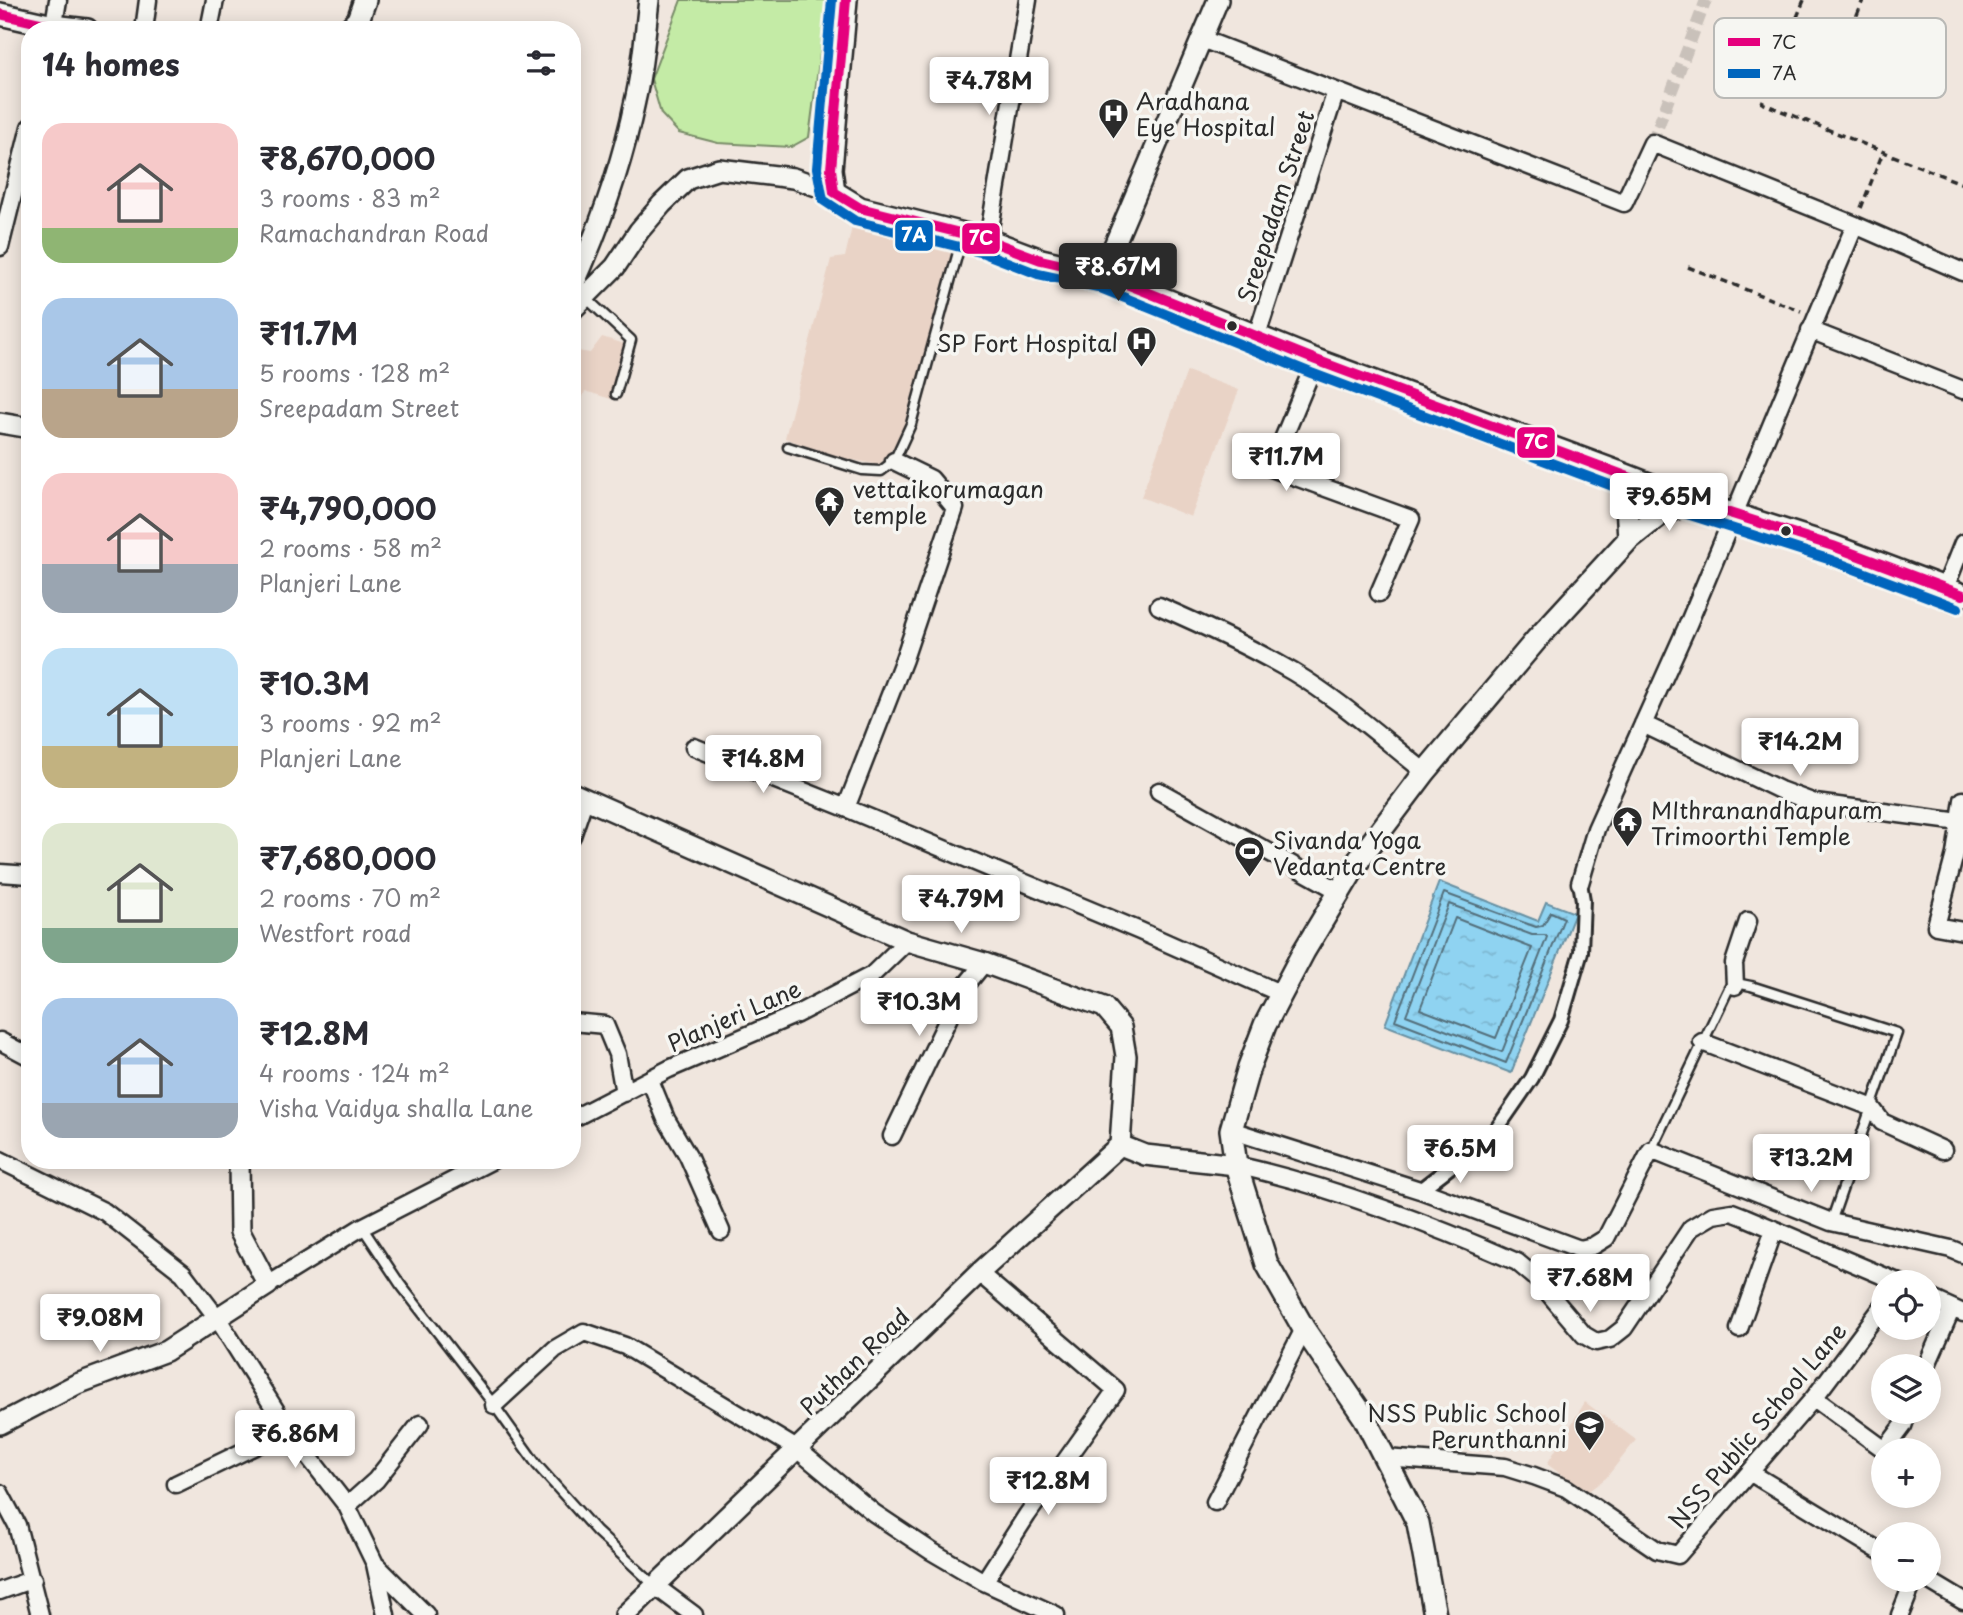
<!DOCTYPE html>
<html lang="en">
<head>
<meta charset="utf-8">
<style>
  :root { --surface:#fff; --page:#f7f7f7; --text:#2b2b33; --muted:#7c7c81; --accent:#2b2b2b }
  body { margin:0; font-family:"Playpen Sans",sans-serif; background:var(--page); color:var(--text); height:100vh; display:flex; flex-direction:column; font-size:26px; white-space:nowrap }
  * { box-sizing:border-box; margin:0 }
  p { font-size:23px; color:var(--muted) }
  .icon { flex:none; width:38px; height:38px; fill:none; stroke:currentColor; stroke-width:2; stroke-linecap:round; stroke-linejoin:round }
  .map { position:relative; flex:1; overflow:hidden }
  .drawer { position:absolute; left:21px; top:21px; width:560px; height:1148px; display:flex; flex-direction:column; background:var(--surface); border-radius:28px; box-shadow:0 4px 18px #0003 }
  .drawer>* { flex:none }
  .tools { position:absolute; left:1871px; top:1270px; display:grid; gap:14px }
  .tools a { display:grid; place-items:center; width:70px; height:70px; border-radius:50%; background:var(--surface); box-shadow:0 4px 18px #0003; font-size:35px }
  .price { position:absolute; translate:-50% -60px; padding:0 16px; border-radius:7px; background:#fff; color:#222; font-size:23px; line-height:46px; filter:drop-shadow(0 2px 4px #0008) }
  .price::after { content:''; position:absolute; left:50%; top:42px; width:21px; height:16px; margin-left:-10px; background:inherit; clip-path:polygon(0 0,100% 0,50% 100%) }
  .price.on { background:var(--accent); color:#fff }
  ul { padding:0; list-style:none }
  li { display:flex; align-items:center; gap:21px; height:175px; padding:0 21px }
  li span { display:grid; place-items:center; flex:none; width:196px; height:140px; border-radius:21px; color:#555 }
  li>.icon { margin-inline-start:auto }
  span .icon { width:84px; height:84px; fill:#fffc; stroke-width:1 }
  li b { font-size:30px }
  h2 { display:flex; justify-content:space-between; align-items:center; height:84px; padding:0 21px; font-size:30px }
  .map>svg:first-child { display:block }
  .built { fill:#e9d3c6 }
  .park { fill:#c4eba6; stroke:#788b68; stroke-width:2 }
  .water { fill:url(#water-ripples); stroke:#6790a2; stroke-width:2 }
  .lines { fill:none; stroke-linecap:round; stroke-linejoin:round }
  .shore { stroke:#536e7a; stroke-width:2 }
  .pedestrian-tunnel { stroke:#c9c1ba; stroke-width:12; stroke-dasharray:12 6; stroke-linecap:butt }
  .service-casing { stroke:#2b2b2b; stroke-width:13 }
  .pedestrian-casing { stroke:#2b2b2b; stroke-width:18 }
  .minor-casing { stroke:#2b2b2b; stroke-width:21 }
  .tertiary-casing { stroke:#2b2b2b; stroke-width:24 }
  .secondary-casing { stroke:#2b2b2b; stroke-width:26 }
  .path { stroke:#2b2b2b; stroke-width:3.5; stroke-dasharray:7 5; stroke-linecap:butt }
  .service { stroke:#f6f6f2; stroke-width:8 }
  .pedestrian { stroke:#f6f6f2; stroke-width:12 }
  .minor { stroke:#f6f6f2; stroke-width:16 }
  .tertiary { stroke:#f6f6f2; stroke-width:19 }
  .secondary { stroke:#f6f6f2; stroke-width:21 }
  .bus-1-casing { stroke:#f6f6f2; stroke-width:16 }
  .bus-2-casing { stroke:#f6f6f2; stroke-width:16 }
  .bus-1 { stroke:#e5007d; stroke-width:10 }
  .bus-2 { stroke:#0065bd; stroke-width:10 }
  .bus-dot { fill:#2b2b2b; stroke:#f6f6f2; stroke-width:2.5 }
  .labels { text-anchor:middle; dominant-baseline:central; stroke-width:7; stroke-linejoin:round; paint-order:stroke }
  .poi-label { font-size:23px; fill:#2b2b2b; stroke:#f6f6f2; text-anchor:start }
  .street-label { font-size:23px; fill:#2b2b2b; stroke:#f6f6f2 }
  .key { fill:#f6f6f2; stroke:#b9b9b6; stroke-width:2 }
  .key-label { font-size:19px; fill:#2b2b2b }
  .line-badge { stroke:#f6f6f2; stroke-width:2.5 }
  .badge-label { font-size:19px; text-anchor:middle; font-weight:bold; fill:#fff }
</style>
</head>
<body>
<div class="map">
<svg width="1963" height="1615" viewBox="0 0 1963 1615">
  <defs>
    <pattern id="water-ripples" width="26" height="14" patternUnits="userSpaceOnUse" patternTransform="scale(1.75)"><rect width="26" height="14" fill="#8fd3f1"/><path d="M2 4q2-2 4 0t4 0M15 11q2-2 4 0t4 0" fill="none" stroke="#7cb5cf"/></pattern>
  </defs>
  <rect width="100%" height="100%" fill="#f0e6de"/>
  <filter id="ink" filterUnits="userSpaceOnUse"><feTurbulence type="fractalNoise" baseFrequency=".0143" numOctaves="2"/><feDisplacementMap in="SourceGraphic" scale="14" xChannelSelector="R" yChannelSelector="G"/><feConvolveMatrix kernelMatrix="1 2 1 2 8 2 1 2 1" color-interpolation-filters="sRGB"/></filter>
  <g filter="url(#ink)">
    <!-- built -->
    <path class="built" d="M856,210L958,240L900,438L880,465L832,456L785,438L831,259L845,257Z
      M602,337L628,345L611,399L585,391L577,416L572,414V350L590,353Z
      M1187,371L1239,390L1191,517L1141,497Z
      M1585,1402L1636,1440L1606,1478L1586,1493L1547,1464Z"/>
    <!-- park -->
    <path class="park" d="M681,0H827L809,137L791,147L718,143L679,133L661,114L651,79Z"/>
    <!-- water -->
    <path class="water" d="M1439,882L1538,921L1546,902L1575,913L1511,1073L1385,1025Z"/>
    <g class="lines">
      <!-- shore -->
      <path class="shore" d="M1444,893L1536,927L1543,925L1551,912L1564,918L1506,1063L1395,1020Z
        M1449,904L1532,935H1545L1547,937L1502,1052L1406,1015Z
        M1455,918L1532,948L1496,1038L1420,1009Z"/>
      <!-- pedestrian-tunnel -->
      <path class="pedestrian-tunnel" d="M1652,143L1706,0"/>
      <defs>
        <path id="service" d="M585,297L631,340L616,394
          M788,447L862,470L881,471L894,461L911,424L963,234
          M1651,1150L1729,988L1741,984L1751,986L1897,1033L1831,1222
          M362,1227L400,1284L494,1405L537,1465L596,1531L654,1585"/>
        <path id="pedestrian" d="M1420,1190L1494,1133L1532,1078L1561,1020L1581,952L1583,900L1580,883"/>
        <path id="minor" d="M53,30L58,0
          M144,30L148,0
          M209,30L215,0
          M1202,39L1624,203L1652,143L1855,225L1963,272
          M988,240L1028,0
          M0,247L30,127
          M1810,330L1963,390
          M1257,335L1336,91
          M1316,360L1271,468L1411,519L1379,593
          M894,461L931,479L955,508L904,659L846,808L1140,931L1282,994
          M1945,588L1963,543
          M1159,606C1205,626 1250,647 1293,672C1340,700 1382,738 1425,772
          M1643,724L1780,790L1815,803L1960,822
          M694,747L846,808
          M1159,791L1339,891
          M1963,800L1955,854L1936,926L1963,931
          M572,836L585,798
          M0,873L30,875
          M1580,883L1596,829L1689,622L1855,225
          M1735,986L1734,963L1748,921
          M572,1022L605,1025L617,1054L624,1093
          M0,1041L30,1057
          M1702,1042L1871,1107L1882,1122L1943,1150
          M650,1080L666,1119L688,1156L721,1231
          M572,1119L669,1069L797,1014L872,975L907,941
          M1231,1130L1420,1190L1580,1249L1593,1246L1606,1238L1651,1150L1831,1222L1951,1249L1963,1254
          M892,1136L962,990L984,963
          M0,1160L105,1212L183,1273L218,1319L288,1430L347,1506L375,1564L386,1615
          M1236,1165C1333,1187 1426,1222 1517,1262L1535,1277L1584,1335L1596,1342L1610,1339L1624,1328L1691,1228L1713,1215L1732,1212L1745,1217L1900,1283
          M268,1285L362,1227L493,1160
          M1928,1297L1963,1313
          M1739,1329L1774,1230
          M1926,1367L1952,1308
          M1814,1398L1885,1450L1903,1426L1908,1412
          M494,1405L555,1349L584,1332L625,1346L797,1449L874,1513L931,1551L984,1582L1027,1515L1116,1390L979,1273
          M1385,1458L1505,1467L1534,1476L1566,1488L1657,1550L1678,1555L1814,1398L1883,1306
          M1751,1473L1883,1553
          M176,1484L288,1430
          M0,1493L17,1525L40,1615
          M1215,1502L1304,1329
          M347,1506L376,1480L420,1424
          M375,1564L426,1615
          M1928,1580L1963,1601
          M984,1582L1056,1615
          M655,1586L694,1615
          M0,1591L33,1579
          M1900,1615L1914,1580"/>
        <path id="tertiary" d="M1102,274L1218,0
          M572,289C599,229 622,165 635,101C643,68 645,33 649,0
          M572,310L615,267L639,231L662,204L688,179L719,169L793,178L834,192
          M0,423L30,428
          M572,793L907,941L984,963L1104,1007L1121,1027L1126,1056L1120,1145L1145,1155L1236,1165
          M0,1424L77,1384L166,1351L268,1285L240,1232L239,1160
          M625,1615L979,1273L1120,1145"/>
        <path id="secondary" d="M846,0L831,169L834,192L860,208L988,240L1041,260L1102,274L1316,360L1618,472L1695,502L1833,546L1963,595
          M0,14L53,26L87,30
          M348,30L358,20L365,0
          M1629,539L1662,513L1695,502
          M1435,1615L1418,1523L1364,1417L1304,1329L1267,1264L1236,1165L1231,1130L1249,1067L1265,1025L1304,951L1360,858L1425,772L1537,639L1629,539L1627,504L1618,472"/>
      </defs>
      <!-- service casing -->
      <use href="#service" class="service-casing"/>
      <!-- pedestrian casing -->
      <use href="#pedestrian" class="pedestrian-casing"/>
      <!-- minor casing -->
      <use href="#minor" class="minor-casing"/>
      <!-- tertiary casing -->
      <use href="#tertiary" class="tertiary-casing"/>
      <!-- secondary casing -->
      <use href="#secondary" class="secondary-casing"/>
      <!-- path -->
      <path class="path" d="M1804,0L1762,103L1963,184
        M1781,54L1833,75L1863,0
        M1861,208L1883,152
        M1688,267L1801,311"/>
      <!-- service -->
      <use href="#service" class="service"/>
      <!-- pedestrian -->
      <use href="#pedestrian" class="pedestrian"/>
      <!-- minor -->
      <use href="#minor" class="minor"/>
      <!-- tertiary -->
      <use href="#tertiary" class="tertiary"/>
      <!-- secondary -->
      <use href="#secondary" class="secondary"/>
      <defs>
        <path id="bus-1" d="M846,0L831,169L834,192L860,208L988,240L1041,260L1102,274L1316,360L1695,502L1833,546L1963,595
          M0,14L53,26L85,30"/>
        <path id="bus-2" d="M832,0L817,168L823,200L855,221L984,253L1038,274L1098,287L1311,373L1690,515L1828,559L1958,608"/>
      </defs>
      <!-- bus-1 casing -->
      <use href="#bus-1" class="bus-1-casing"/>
      <!-- bus-2 casing -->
      <use href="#bus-2" class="bus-2-casing"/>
      <!-- bus-1 -->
      <use href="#bus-1" class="bus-1"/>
      <!-- bus-2 -->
      <use href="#bus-2" class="bus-2"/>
    </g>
  </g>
  <!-- icons -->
  <defs>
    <symbol id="hospital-pin" viewBox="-11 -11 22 30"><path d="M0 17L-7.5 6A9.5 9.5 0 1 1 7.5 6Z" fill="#2b2b2b" stroke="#f6f6f2"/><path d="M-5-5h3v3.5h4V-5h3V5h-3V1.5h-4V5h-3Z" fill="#fff"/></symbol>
    <symbol id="temple-pin" viewBox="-11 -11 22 30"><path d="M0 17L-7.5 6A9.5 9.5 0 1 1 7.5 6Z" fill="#2b2b2b" stroke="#f6f6f2"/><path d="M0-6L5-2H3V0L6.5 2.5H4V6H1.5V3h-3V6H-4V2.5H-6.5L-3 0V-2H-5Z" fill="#fff"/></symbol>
    <symbol id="stadium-pin" viewBox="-11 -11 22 30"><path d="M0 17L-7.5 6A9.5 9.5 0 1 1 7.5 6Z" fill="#2b2b2b" stroke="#f6f6f2"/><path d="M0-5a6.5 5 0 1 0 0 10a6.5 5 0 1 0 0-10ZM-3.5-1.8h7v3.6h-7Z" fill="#fff"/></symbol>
    <symbol id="school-pin" viewBox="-11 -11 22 30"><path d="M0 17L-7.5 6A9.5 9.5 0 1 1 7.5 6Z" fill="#2b2b2b" stroke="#f6f6f2"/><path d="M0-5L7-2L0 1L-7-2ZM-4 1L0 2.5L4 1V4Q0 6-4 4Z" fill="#fff"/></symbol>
  </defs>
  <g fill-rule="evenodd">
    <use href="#hospital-pin" x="1096" y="96" width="35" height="47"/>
    <use href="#hospital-pin" x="1124" y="324" width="35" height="47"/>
    <use href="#temple-pin" x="812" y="484" width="35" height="47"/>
    <use href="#temple-pin" x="1610" y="804" width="35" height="47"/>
    <use href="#stadium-pin" x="1232" y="834" width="35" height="47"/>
    <use href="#school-pin" x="1572" y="1408" width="35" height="47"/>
  </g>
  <!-- markers -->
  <g class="bus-dot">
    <circle cx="1232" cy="326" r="6"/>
    <circle cx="1786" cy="531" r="6"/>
  </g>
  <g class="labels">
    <!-- poi labels -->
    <g class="poi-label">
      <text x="1136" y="100">Aradhana<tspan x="1136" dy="26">Eye Hospital</tspan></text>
      <text x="1118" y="342" text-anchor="end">SP Fort Hospital</text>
      <text x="853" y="488">vettaikorumagan<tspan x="853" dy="26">temple</tspan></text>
      <text x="1651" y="809">MIthranandhapuram<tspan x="1651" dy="26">Trimoorthi Temple</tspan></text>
      <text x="1273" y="839">Sivanda Yoga<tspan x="1273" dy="26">Vedanta Centre</tspan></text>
      <text x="1567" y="1412" text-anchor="end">NSS Public School<tspan x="1567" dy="26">Perunthanni</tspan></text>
    </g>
    <!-- street labels -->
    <g class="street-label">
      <text transform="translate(1275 206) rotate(-72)">Sreepadam Street</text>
      <text transform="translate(734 1015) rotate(-24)">Planjeri Lane</text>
      <text transform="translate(854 1361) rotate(-44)">Puthan Road</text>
      <text transform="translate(1757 1425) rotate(-50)">NSS Public School Lane</text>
    </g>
  </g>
  <!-- legend -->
  <rect x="1714" y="18" width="232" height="80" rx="10" class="key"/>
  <rect x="1728" y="38" width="32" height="8" fill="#e5007d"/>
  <rect x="1728" y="69" width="32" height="9" fill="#0065bd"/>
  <g class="key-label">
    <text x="1772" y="49">7C</text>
    <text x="1772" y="80">7A</text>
  </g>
  <g class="line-badge">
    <rect x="894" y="219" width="40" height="33" rx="7" fill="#0065bd"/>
    <rect x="961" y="222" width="40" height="33" rx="7" fill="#e5007d"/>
    <rect x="1516" y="426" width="40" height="33" rx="7" fill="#e5007d"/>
  </g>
  <g class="badge-label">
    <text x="914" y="242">7A</text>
    <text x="981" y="245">7C</text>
    <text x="1536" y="449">7C</text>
  </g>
</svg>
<div class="tools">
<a><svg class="icon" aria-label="locate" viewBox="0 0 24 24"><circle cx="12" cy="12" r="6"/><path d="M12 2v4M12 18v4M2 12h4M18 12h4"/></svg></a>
<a><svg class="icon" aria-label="layers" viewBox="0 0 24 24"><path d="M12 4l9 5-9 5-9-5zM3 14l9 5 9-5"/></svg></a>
<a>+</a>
<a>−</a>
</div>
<b class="price" style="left:989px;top:117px">₹4.78M</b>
<b class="price on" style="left:1118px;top:303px">₹8.67M</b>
<b class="price" style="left:1286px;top:493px">₹11.7M</b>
<b class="price" style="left:1669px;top:533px">₹9.65M</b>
<b class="price" style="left:1800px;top:778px">₹14.2M</b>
<b class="price" style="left:763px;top:795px">₹14.8M</b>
<b class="price" style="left:961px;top:935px">₹4.79M</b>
<b class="price" style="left:919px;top:1038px">₹10.3M</b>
<b class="price" style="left:1460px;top:1185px">₹6.5M</b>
<b class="price" style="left:1811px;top:1194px">₹13.2M</b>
<b class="price" style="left:1590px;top:1314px">₹7.68M</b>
<b class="price" style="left:100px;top:1354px">₹9.08M</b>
<b class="price" style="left:295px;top:1470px">₹6.86M</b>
<b class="price" style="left:1048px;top:1517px">₹12.8M</b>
<section class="drawer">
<h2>14 homes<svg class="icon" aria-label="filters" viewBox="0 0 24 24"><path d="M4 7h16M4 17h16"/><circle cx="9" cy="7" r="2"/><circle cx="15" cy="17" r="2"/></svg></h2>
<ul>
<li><span style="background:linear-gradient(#f6c9c9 75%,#8fb573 0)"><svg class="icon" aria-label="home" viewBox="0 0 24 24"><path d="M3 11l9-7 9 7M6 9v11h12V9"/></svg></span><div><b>₹8,670,000</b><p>3 rooms · 83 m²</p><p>Ramachandran Road</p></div></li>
<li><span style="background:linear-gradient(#a9c7e8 65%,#b9a48a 0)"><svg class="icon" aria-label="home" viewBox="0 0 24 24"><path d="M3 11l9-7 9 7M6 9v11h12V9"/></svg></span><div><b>₹11.7M</b><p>5 rooms · 128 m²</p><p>Sreepadam Street</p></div></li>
<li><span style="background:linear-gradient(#f6c9c9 65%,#9aa5b1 0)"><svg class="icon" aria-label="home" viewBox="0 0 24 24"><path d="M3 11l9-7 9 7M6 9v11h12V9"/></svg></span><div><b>₹4,790,000</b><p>2 rooms · 58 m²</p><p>Planjeri Lane</p></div></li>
<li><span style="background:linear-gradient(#bfe0f5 70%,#c2b280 0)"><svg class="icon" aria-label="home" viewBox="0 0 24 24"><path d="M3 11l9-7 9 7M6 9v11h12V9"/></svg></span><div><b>₹10.3M</b><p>3 rooms · 92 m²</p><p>Planjeri Lane</p></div></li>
<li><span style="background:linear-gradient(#dfe7d0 75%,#7fa58c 0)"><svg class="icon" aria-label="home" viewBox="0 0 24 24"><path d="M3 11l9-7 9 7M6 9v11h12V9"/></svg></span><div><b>₹7,680,000</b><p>2 rooms · 70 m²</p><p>Westfort road</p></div></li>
<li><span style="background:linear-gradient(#a9c7e8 75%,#9aa5b1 0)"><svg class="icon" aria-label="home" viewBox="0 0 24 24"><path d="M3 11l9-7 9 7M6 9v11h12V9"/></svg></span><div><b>₹12.8M</b><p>4 rooms · 124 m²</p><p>Visha Vaidya shalla Lane</p></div></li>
</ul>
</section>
</div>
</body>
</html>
